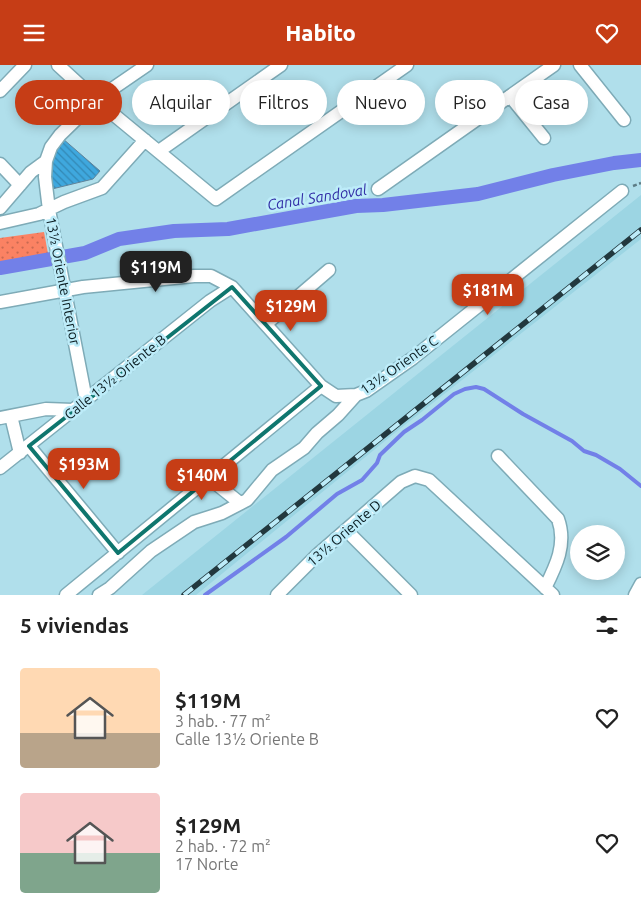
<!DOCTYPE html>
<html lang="es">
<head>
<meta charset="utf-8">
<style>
  :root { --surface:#fff; --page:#f6f6f6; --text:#222; --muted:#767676; --accent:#c63d16 }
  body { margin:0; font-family:Ubuntu,sans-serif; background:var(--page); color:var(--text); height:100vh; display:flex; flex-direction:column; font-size:19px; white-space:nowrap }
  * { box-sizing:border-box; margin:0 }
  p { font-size:16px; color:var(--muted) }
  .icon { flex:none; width:28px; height:28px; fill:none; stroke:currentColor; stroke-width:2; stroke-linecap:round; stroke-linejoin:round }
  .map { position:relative; height:530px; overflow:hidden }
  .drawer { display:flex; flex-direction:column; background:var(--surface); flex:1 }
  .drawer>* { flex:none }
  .hud { position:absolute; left:15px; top:15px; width:611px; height:45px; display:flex; gap:10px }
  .buttons { position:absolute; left:570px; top:460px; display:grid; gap:10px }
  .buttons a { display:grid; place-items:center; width:55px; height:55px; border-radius:50%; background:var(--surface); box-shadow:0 2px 12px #0003; font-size:25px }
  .price { position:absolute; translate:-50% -42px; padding:0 11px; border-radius:10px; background:var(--accent); color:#fff; font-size:16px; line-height:32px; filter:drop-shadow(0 1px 2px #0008) }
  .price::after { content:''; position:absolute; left:50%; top:30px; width:15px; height:11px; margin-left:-8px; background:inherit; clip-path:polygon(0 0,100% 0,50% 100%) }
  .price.active { background:#222; color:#fff }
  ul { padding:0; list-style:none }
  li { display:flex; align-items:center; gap:15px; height:125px; padding:0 20px }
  li span { display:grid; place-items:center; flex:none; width:140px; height:100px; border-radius:5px; color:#555 }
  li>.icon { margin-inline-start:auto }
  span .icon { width:60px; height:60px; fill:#fffc; stroke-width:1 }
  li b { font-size:21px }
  h2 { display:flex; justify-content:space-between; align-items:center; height:60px; padding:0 20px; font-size:21px }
  .tag { padding:0 18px; border-radius:22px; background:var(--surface); box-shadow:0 2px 12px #0003; font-size:18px; line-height:45px }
  .tag.active { background:var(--accent); color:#fff }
  header { display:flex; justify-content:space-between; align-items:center; height:65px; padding:0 20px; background:var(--accent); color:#fff; font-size:22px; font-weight:800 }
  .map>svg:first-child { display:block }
  .built { fill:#9cd5e3 }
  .park { fill:url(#park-dots) }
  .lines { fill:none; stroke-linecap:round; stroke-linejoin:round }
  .stream { stroke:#7280e8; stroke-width:4 }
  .canal { stroke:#7280e8; stroke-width:14 }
  .building { fill:url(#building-back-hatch); stroke:#61849a }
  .minor-casing { stroke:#7eabb7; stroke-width:15 }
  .path { stroke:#5d7d86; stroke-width:2.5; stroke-dasharray:4 2.5; stroke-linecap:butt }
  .minor { stroke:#fff; stroke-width:12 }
  .rail-casing { stroke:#22383e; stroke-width:5.5 }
  .rail { stroke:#bdecf9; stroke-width:4; stroke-dasharray:11; stroke-linecap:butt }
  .marked { fill:none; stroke:#0f766e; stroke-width:4; stroke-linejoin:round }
  .labels { text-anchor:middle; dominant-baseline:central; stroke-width:5; stroke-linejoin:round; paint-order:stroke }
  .street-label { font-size:14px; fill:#0a1c21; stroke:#bdecf9 }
  .water-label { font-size:15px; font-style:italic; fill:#322ea6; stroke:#bdecf9 }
</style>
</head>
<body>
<header><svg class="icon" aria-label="menu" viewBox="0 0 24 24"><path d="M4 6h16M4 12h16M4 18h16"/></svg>Habito<svg class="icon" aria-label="heart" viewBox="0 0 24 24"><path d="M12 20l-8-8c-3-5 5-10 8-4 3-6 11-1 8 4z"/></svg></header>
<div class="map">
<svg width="641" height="530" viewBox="0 0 641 530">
  <defs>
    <pattern id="park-dots" width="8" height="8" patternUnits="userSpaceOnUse" patternTransform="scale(1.25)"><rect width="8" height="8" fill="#fb8263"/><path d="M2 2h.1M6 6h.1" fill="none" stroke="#c96a51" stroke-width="1.8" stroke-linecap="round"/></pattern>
    <pattern id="building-back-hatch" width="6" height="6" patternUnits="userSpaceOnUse" patternTransform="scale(1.25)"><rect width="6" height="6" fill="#3fa8de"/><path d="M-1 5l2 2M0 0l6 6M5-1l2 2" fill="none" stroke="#3388b4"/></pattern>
  </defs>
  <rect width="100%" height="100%" fill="#b0dfeb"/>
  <!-- built -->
  <path class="built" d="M641,130V174L396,367L196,530H142Z"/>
  <!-- park -->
  <path class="park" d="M44,167L49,194L0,203V173Z"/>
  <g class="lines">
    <!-- stream -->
    <path class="stream" d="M205,530L286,472L337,429L362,415L377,398L380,390L404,367L422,355L454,329L465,324L476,322L484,324L523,349L572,376L584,386L596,390L620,404L641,421"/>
    <!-- canal -->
    <path class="canal" d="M0,203L85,188L119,174L174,166L228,164L356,141L383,140L478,129L553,110L614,98L641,95"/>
  </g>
  <!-- building -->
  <path class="building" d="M62,73L100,106L93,114L52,124L50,107L53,86Z"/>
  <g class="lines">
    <defs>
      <path id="minor" d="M58,0L96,35L216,134L407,0
        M580,0L624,55
        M0,26L25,0
        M510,31L544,73
        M159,86L281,0
        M0,99L20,120
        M378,124L554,0
        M0,143L31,107L46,96
        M0,158L39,149L64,137L102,123L145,75
        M0,237L83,222L194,211H211L232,222L321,321L336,331L356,330L366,326L413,293L622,126
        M266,259L329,205
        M86,335L49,145L45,112L46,96L51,82L60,70L96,35L147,0
        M11,351L20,388
        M0,353L46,344L73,345
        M29,381L118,488
        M498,391L558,454C567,479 556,501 545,523
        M0,403L210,236L232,222
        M209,413L240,438
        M346,465L411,530
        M66,530L321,321
        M99,530L110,523L151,486L194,457L222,448L247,435L272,405L304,383L317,368L338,350L356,330
        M277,530L316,491L401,417L415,411L429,415L553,530
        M635,530L641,519"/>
    </defs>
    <!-- minor casing -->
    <use href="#minor" class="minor-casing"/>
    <!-- path -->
    <path class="path" d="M633,121L641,118"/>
    <!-- minor -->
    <use href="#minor" class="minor"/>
    <defs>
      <path id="rail" d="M184,530L641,165"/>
    </defs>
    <!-- rail casing -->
    <use href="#rail" class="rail-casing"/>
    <!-- rail -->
    <use href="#rail" class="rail"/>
  </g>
  <!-- marked area -->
  <path class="marked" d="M232,222L321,321L118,488L29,381Z"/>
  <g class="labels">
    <!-- street labels -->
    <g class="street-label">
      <text transform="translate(63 216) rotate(79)">13½ Oriente Interior</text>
      <text transform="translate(399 300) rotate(-35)">13½ Oriente C</text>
      <text transform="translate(115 312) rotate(-39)">Calle 13½ Oriente B</text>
      <text transform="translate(344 468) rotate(-41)">13½ Oriente D</text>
    </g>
    <!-- water labels -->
    <g class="water-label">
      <text transform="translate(317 132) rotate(-9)">Canal Sandoval</text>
    </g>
  </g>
</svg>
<div class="buttons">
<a><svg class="icon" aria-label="layers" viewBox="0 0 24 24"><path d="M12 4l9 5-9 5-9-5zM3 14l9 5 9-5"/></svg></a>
</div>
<b class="price active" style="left:156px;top:228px">$119M</b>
<b class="price" style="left:488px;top:251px">$181M</b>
<b class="price" style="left:291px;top:267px">$129M</b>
<b class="price" style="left:84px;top:425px">$193M</b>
<b class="price" style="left:202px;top:436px">$140M</b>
<div class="hud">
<a class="tag active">Comprar</a>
<a class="tag">Alquilar</a>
<a class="tag">Filtros</a>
<a class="tag">Nuevo</a>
<a class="tag">Piso</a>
<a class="tag">Casa</a>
</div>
</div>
<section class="drawer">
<h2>5 viviendas<svg class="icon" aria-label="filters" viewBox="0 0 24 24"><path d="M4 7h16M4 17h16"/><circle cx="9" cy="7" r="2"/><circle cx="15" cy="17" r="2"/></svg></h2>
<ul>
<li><span style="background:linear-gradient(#ffd9b3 65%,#b9a48a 0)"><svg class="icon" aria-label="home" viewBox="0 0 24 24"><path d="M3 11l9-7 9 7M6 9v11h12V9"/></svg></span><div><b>$119M</b><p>3 hab. · 77 m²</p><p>Calle 13½ Oriente B</p></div><svg class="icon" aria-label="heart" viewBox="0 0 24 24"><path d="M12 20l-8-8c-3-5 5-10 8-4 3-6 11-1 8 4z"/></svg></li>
<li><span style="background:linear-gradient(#f6c9c9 60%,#7fa58c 0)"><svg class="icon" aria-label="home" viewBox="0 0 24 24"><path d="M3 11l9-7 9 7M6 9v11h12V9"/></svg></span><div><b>$129M</b><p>2 hab. · 72 m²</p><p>17 Norte</p></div><svg class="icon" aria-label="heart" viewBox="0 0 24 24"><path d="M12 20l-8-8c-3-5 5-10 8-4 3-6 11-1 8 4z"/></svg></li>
</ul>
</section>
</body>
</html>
